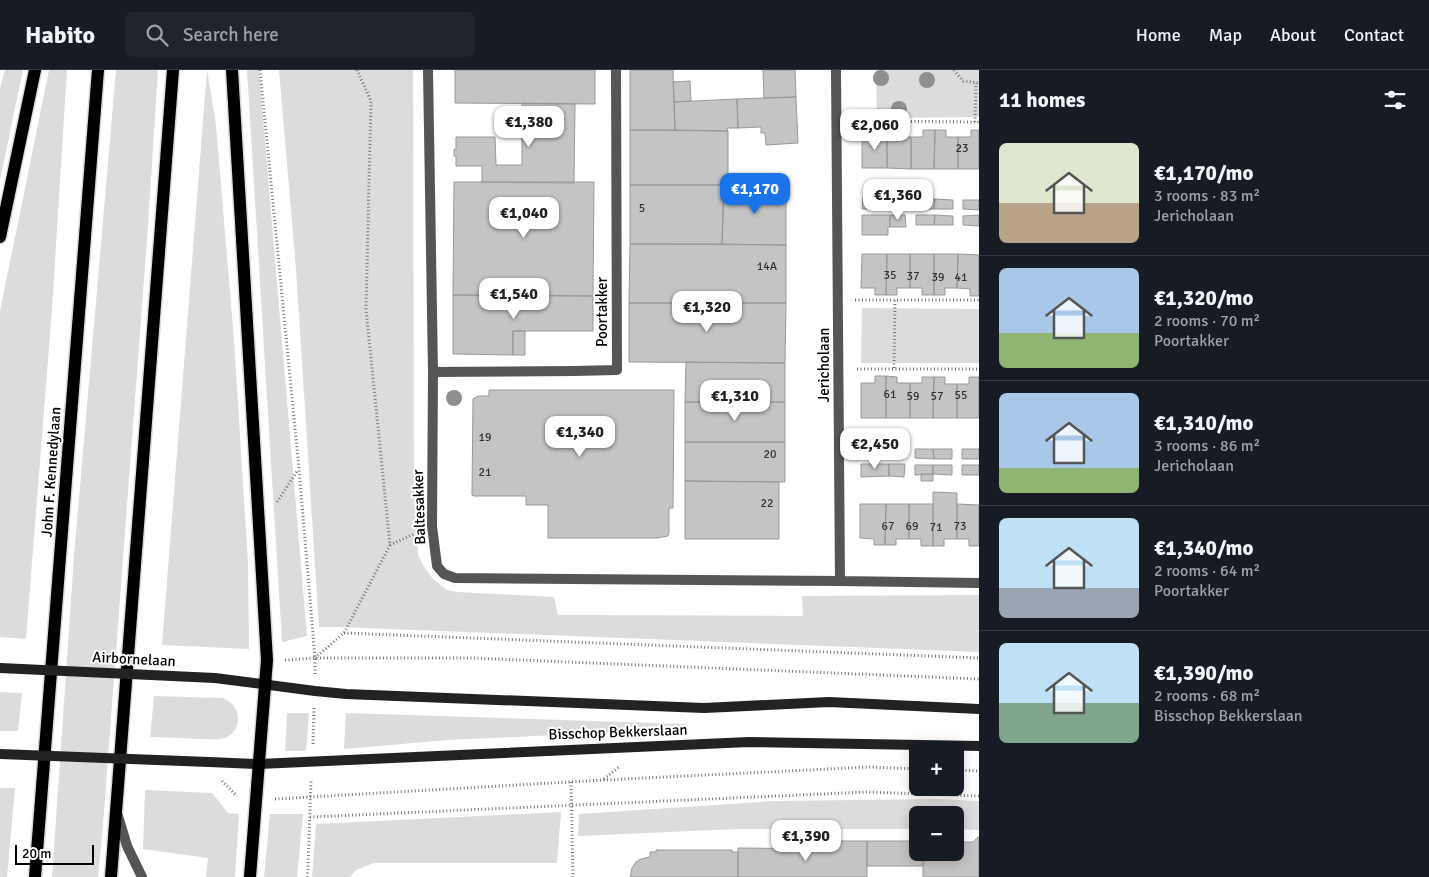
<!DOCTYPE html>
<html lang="en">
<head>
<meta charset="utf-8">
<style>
  :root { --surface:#171b24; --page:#20242c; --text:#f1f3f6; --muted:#9ea1a6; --line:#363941; --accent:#1a73e8 }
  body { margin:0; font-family:Signika,sans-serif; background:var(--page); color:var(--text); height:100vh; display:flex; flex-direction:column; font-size:19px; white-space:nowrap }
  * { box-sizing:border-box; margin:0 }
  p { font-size:16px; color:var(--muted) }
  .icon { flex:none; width:28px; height:28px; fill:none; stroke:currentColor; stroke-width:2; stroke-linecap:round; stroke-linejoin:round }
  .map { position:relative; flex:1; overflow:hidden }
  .details { display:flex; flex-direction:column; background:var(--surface); width:450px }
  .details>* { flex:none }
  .tools { position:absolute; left:909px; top:671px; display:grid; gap:10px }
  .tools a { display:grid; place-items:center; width:55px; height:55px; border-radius:8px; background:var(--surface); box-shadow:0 2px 12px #0003; font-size:25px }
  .scale { position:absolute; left:15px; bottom:12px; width:79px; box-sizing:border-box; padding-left:5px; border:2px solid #000; border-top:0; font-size:14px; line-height:18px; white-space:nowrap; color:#000; -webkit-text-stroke:4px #fff; paint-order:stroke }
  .price { position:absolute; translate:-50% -42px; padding:0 11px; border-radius:10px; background:#fff; color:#222; font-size:16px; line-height:32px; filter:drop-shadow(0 1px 2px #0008) }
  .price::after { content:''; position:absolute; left:50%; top:30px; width:15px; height:11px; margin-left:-8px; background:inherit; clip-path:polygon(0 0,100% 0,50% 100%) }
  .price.selected { background:var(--accent); color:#fff }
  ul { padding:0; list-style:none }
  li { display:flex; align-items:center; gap:15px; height:125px; padding:0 20px }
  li+li { border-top:1px solid var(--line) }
  li span { display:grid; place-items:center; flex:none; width:140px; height:100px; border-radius:8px; color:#555 }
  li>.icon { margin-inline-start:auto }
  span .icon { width:60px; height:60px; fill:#fffc; stroke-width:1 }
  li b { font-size:21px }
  h2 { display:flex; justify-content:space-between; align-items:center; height:60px; padding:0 20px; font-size:21px }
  header { display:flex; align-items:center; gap:30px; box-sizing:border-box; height:70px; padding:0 25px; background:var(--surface); border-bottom:1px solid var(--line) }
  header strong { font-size:24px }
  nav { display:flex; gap:28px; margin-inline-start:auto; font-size:18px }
  .search { width:350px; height:45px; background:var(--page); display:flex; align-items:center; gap:12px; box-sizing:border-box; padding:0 18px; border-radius:8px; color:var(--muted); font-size:19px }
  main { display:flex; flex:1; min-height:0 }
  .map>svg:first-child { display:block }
  .green { fill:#dcdcdc }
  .building { fill:#c4c4c4; stroke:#999 }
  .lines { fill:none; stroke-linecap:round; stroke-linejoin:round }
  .primary-casing { stroke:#dbdbdb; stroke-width:15 }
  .path { stroke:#777; stroke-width:3; stroke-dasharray:1 2.5; stroke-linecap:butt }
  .lane { stroke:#555; stroke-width:10 }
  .street { stroke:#555; stroke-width:10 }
  .secondary { stroke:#222; stroke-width:10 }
  .primary { stroke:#000; stroke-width:12 }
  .secondary-bridge { stroke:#222; stroke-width:10 }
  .tree { fill:#8f8f8f }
  .labels { text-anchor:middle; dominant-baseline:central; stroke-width:4; stroke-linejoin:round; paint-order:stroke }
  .number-label { font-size:12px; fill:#313131 }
  .street-label { font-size:15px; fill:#000; stroke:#fff }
</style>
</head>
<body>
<header>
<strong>Habito</strong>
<div class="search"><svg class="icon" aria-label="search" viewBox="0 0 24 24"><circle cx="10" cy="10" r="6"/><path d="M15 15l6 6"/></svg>Search here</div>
<nav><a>Home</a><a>Map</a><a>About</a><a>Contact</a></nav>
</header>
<main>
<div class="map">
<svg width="979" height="807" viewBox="0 0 979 807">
  <rect width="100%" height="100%" fill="#fff"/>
  <!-- green -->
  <path class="green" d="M5,0H23L0,110V19Z
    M49,0H67L52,239L26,569L0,567V241Z
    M116,0H158L148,156L103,755L98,807H52L74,486Z
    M207,0L216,55L234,270L248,494L249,579L162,575Z
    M247,0H259L307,566L282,572Z
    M279,0H413L414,426L418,485L424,497L433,509L447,520L458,522L554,527L558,545L803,546L802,526L979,525V582L339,557H319L296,199Z
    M876,0H979V47L877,48Z
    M862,238L979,239V293H861Z
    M0,622L22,623L18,661H0Z
    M154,626L223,628C232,632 238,639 238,649C238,659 231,667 221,669C214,670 205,669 198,669C182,668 166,667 150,667Z
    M287,643H309L306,681H285Z
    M346,643L685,654L686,659L448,670L344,679Z
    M0,718H15L7,807H0Z
    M145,720L212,723L228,743L239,744L235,807H206L208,788L143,779Z
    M939,729L979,731V760L955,759V745H918L917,759H737L578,766L579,744L774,731Z
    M561,742L557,793H374L356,800L350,807H312L316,754Z
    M270,744H303L297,807H264Z"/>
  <!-- building -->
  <path class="building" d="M455,0H595V34L455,33Z
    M630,0H673L675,60H630Z
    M763,0H795L796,27L764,28Z
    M690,11L691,31L674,32L673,12Z
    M796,27L798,73L766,75L765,63H761V57L738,58L737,29Z
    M737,29L738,58H727L728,61L675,60L674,32Z
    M522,33L575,34L574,113L482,112V96H456V86H454V79L456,80V67H495L496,95H522Z
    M630,60L728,61V115H630Z
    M876,60H887V98H862V67L876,66Z
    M887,60H898V67H911V99L887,98Z
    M923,60H935L934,99H911V67H923Z
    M935,60H946V67H958V99H934Z
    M971,60H979V99H958V67H971Z
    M454,112H594L593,226L453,225Z
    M630,115H724L722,174H630Z
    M724,115H786V175L722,174Z
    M863,127H890V139H862Z
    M890,127H906V139H890Z
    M916,129H935L934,139H916Z
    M935,129L953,130V139H934Z
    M963,130H979V140L963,139Z
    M862,145H890V157H888V165H862Z
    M890,145H905L906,157H890Z
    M916,145H935L934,155H916Z
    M935,145L953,146V155H934Z
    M979,145V156L963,155V146Z
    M630,174L786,175V233H629Z
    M862,184H887L886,225H875V218H861Z
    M887,184H910V218H897V225H886Z
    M910,184H934V225H922V218H910Z
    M934,184H958L957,218H945V225H934Z
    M958,184L979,185V226H970V219L957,218Z
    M453,225L593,226V261H513V285L453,284Z
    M629,233H786L785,293L629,292Z
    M513,261H525V285H513Z
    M686,292L785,293V332H685Z
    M875,306H886V348H861V313H875Z
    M886,306L897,307V313H910V348H886Z
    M922,307H934L933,348H910V313H922Z
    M934,307H945V314H957V348H933Z
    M969,307H979V348H957V314H969Z
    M489,320H674L673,438H669V462L668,466L657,468H548V435H526V426H474L472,425L473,329L478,326H489Z
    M685,332H785V372H685Z
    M685,372H785V412L685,411Z
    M861,376H889V388H861Z
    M889,376H905V388H889Z
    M915,379H933L934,389L915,388Z
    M933,379H952V389H934Z
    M962,379H979V389H962Z
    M861,394H889V406L861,407Z
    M889,394H905L904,407L889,406Z
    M915,395H933V404L915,405Z
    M933,395H952V405L933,404Z
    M962,395H979V405H962Z
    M921,404H933V411H921Z
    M685,411L779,412V469H685Z
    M933,422L957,423V469H944V476H933Z
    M860,434H886L885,475H874V469L860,468Z
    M886,434H909V469H896V475H885Z
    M909,434H933V476H921V469H909Z
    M957,434L979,435V476H969V469H957Z
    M978,767H979V807H923V782H955V772H973Z
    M831,771H867V807H738V778L830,779Z
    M867,771H918V782H923V796H867Z
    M656,780H732V782H738V807H630L632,798L636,792L641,789L650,787V782H656Z"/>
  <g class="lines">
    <defs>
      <path id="primary" d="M232,0L267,590L250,807
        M0,167L35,0
        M35,807L98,0
        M111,807L173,0"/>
    </defs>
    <!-- primary casing -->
    <use href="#primary" class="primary-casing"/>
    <!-- path -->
    <path class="path" d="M260,0L299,399L315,588V604
      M954,0L963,11L979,13
      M855,51L979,52
      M975,52L976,13
      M855,230H979
      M894,298L895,229
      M857,299H979
      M277,432L298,400
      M390,475L414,464
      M344,563L979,588
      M315,588L344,563L390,475L366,239L371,31L357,0
      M285,590L315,588H471L979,609
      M313,674L314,638
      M955,700L979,701
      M604,709L620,696
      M222,711L237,726
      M571,712L573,807
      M275,729L603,710L870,697L918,699
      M310,747L866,722L979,726
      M307,807L308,799L311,710"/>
    <!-- lane -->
    <path class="lane" d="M118,746L127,776L142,807"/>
    <!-- street -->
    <path class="street" d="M428,0L433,302L432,456L437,496L444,504L455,508L840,511
      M836,0L840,511L979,513
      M433,302L574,301L617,300L616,0"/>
    <!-- secondary -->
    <path class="secondary" d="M215,608L315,621L346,624L704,638L829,632L979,639
      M209,692L259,694L749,672L979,676"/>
    <!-- primary -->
    <use href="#primary" class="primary"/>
    <!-- secondary-bridge -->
    <path class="secondary-bridge" d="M0,598L215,608
      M0,684L209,692"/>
  </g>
  <!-- trees -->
  <g class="tree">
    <circle cx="881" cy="8" r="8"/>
    <circle cx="927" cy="10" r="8"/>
    <circle cx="899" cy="39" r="8"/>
    <circle cx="454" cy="328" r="8"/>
  </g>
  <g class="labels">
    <!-- number labels -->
    <g class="number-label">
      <text x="962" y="78">23</text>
      <text x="642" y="138">5</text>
      <text x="767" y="196">14A</text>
      <text x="890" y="205">35</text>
      <text x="913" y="206">37</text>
      <text x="938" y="207">39</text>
      <text x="961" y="207">41</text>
      <text x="890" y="324">61</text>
      <text x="961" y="325">55</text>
      <text x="913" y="326">59</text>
      <text x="937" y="326">57</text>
      <text x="485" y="367">19</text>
      <text x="770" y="384">20</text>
      <text x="485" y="402">21</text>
      <text x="767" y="433">22</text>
      <text x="888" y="456">67</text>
      <text x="912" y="456">69</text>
      <text x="960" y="456">73</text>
      <text x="936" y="457">71</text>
    </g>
    <!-- street labels -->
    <g class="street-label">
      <text transform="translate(602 242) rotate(-90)">Poortakker</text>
      <text transform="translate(824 295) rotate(-90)">Jericholaan</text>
      <text transform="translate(51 402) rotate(-86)">John F. Kennedylaan</text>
      <text transform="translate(419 437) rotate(-92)">Baltesakker</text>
      <text transform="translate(134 589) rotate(3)">Airbornelaan</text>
      <text transform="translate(618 662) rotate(-2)">Bisschop Bekkerslaan</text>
    </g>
  </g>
</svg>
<div class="tools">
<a>+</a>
<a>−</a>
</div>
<div class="scale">20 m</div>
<b class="price" style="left:529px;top:78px">€1,380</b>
<b class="price" style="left:875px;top:81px">€2,060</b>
<b class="price selected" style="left:755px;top:145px">€1,170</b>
<b class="price" style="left:898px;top:151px">€1,360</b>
<b class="price" style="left:524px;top:169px">€1,040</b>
<b class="price" style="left:514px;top:250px">€1,540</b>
<b class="price" style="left:707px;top:263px">€1,320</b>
<b class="price" style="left:735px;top:352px">€1,310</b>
<b class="price" style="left:580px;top:388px">€1,340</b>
<b class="price" style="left:875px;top:400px">€2,450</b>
<b class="price" style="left:806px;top:792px">€1,390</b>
</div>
<section class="details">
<h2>11 homes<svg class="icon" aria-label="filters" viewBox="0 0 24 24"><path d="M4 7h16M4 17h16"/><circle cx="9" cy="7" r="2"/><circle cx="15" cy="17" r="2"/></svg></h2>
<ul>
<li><span style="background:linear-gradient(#dfe7d0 60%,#b9a48a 0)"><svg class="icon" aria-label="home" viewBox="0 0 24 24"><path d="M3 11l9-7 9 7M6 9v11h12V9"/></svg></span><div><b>€1,170/mo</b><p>3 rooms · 83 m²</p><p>Jericholaan</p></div></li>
<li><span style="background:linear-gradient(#a9c7e8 65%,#8fb573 0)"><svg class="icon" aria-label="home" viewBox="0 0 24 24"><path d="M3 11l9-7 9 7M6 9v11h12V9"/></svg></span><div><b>€1,320/mo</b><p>2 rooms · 70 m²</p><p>Poortakker</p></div></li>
<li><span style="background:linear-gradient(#a9c7e8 75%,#8fb573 0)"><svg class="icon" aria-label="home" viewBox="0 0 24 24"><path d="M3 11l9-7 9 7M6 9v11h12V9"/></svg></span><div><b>€1,310/mo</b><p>3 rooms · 86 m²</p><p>Jericholaan</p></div></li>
<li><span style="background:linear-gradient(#bfe0f5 70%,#9aa5b1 0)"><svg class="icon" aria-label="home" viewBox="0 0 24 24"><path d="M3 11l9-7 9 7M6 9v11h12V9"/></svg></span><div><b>€1,340/mo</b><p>2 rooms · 64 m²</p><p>Poortakker</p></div></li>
<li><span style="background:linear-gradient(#bfe0f5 60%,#7fa58c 0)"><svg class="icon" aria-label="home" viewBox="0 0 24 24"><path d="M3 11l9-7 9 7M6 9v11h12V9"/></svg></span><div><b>€1,390/mo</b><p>2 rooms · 68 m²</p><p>Bisschop Bekkerslaan</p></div></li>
</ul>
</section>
</main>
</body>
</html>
